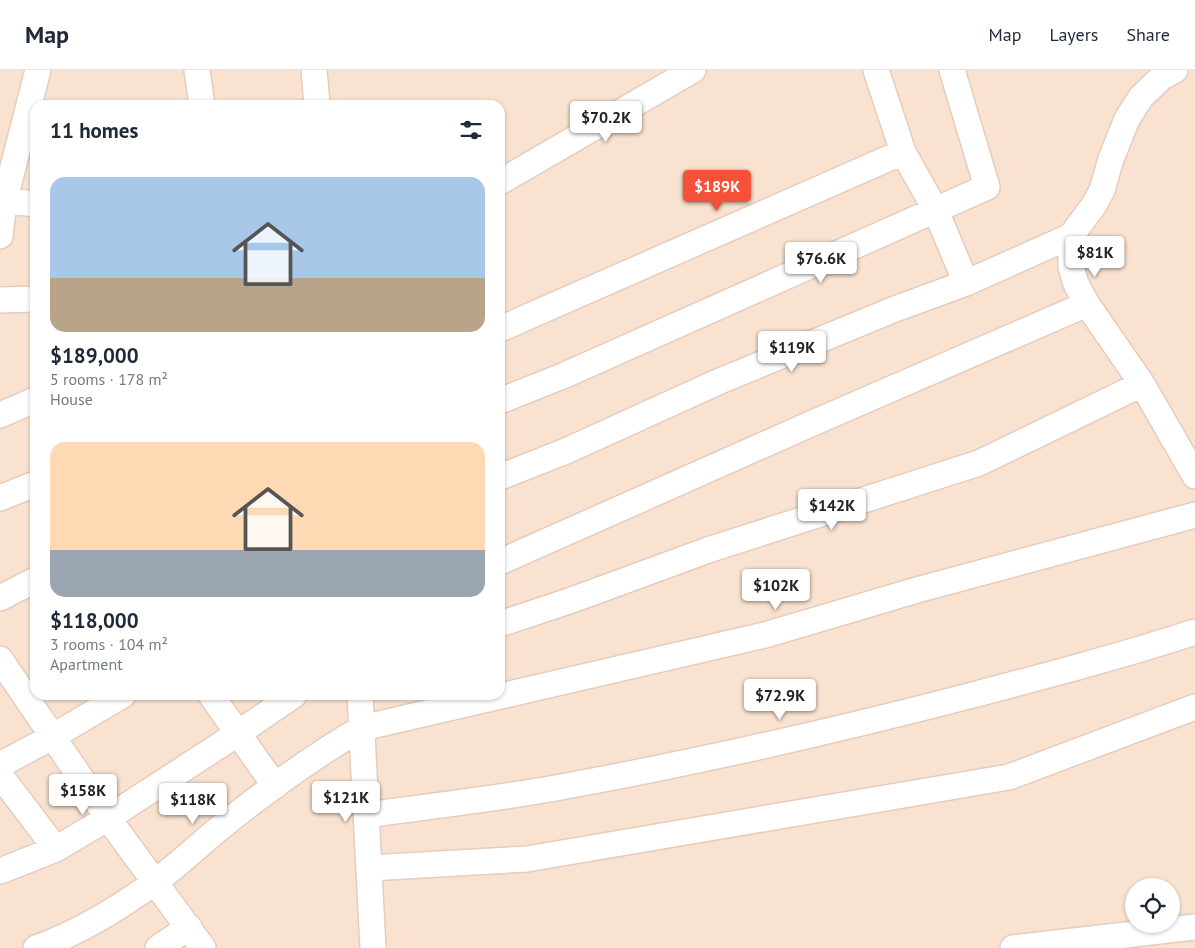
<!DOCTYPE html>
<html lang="en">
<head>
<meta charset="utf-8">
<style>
  :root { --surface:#fff; --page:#f6f6f7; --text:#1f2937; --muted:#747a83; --line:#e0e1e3; --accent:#f55138 }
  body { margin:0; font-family:"PT Sans",sans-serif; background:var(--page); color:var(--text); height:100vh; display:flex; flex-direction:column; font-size:19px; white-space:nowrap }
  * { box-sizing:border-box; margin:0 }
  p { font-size:16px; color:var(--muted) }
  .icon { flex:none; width:28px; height:28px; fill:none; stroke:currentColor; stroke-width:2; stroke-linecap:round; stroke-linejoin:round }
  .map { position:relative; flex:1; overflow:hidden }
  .sheet { position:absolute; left:30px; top:30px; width:475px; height:600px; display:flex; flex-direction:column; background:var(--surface); border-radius:15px; box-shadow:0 1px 4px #0004 }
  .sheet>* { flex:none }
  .fabs { position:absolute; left:1125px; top:808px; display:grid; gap:10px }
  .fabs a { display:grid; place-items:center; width:55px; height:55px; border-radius:50%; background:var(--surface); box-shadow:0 1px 4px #0004; font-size:25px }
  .price { position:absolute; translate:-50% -42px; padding:0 11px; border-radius:5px; background:#fff; color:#222; font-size:16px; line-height:32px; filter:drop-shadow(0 1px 2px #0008) }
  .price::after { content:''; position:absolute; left:50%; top:30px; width:15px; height:11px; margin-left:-8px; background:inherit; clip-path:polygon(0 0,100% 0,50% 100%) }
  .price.on { background:var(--accent); color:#fff }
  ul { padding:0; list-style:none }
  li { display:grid; align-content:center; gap:10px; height:265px; padding:0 20px }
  li span { display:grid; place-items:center; height:155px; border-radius:15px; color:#555 }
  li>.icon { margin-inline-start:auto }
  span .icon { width:90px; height:90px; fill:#fffc; stroke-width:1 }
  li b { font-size:21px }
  h2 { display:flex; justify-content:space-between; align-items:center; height:60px; padding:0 20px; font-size:21px }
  header { display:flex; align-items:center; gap:30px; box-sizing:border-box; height:70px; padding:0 25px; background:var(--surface); border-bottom:1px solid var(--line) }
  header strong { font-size:24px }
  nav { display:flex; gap:28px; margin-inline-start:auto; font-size:18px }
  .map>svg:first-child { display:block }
  .residential { fill:#f9e3d0; fill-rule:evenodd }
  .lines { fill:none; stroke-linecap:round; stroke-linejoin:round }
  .minor-casing { stroke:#e5ccbd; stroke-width:28 }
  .minor { stroke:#fff; stroke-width:25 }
</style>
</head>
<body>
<header>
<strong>Map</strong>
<nav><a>Map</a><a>Layers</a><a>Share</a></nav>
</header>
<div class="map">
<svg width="1195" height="878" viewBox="0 0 1195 878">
  <rect width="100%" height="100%" fill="#fef0df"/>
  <!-- residential -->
  <path class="residential" d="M0,0H1195V878H0ZM35,35H500V625H35ZM1134,816H1171V854H1134Z"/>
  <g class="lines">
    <defs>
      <path id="minor" d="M197,0L202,35
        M314,0L317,35
        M1175,0L1162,7L1141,27L1127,49L1111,89L1102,120L1094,135L1071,166V197L1076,214L1087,234L1142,314L1195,406
        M903,82L936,141L966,213
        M500,112L693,0
        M0,130L35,134
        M0,166L4,132L38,0
        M0,230L35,229
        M500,259L903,82L876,0
        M500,331L565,305L987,117L952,0
        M0,345L35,330
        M500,407L566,381L720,311L895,239L966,213L1071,166
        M0,428L35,414
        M500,492L806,356L1087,234
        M0,528L35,510
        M500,554L572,530L708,480L979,393L1142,314
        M0,589L108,748L203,878
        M211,625L275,716
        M360,625L373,878
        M0,695L52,667L123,625
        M0,705L56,779
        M366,745C431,736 496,729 561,717C698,692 834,661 969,626C1045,606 1121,586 1195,562
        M369,798L527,789L1009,707L1195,637
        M0,801L56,779L108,748L237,664L294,625
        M36,878C78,863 118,839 155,812C178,795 199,775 222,756C267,720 312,687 362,658L765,565L917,520L1195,445
        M158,878L189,857
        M1013,878L1195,857"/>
    </defs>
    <!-- minor casing -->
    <use href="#minor" class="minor-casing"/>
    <!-- minor -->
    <use href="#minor" class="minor"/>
  </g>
</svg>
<div class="fabs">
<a><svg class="icon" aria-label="locate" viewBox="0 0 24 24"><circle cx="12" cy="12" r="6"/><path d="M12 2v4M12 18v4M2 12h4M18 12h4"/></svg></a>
</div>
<b class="price" style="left:606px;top:73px">$70.2K</b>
<b class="price on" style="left:717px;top:142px">$189K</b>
<b class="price" style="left:1095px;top:208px">$81K</b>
<b class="price" style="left:821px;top:214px">$76.6K</b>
<b class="price" style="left:792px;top:303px">$119K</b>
<b class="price" style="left:832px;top:461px">$142K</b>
<b class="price" style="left:776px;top:541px">$102K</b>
<b class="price" style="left:780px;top:651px">$72.9K</b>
<b class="price" style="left:83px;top:746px">$158K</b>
<b class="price" style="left:346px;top:753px">$121K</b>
<b class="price" style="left:193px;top:755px">$118K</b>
<section class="sheet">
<h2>11 homes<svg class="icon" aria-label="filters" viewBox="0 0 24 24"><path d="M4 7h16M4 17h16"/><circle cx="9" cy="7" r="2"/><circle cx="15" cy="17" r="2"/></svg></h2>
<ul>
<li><span style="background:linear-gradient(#a9c7e8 65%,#b9a48a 0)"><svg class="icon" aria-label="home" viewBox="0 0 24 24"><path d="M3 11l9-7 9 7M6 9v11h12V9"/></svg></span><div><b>$189,000</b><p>5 rooms · 178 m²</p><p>House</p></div></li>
<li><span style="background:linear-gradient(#ffd9b3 70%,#9aa5b1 0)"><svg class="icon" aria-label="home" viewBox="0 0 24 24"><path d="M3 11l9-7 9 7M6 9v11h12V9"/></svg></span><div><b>$118,000</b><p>3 rooms · 104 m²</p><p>Apartment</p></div></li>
</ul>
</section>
</div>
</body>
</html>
